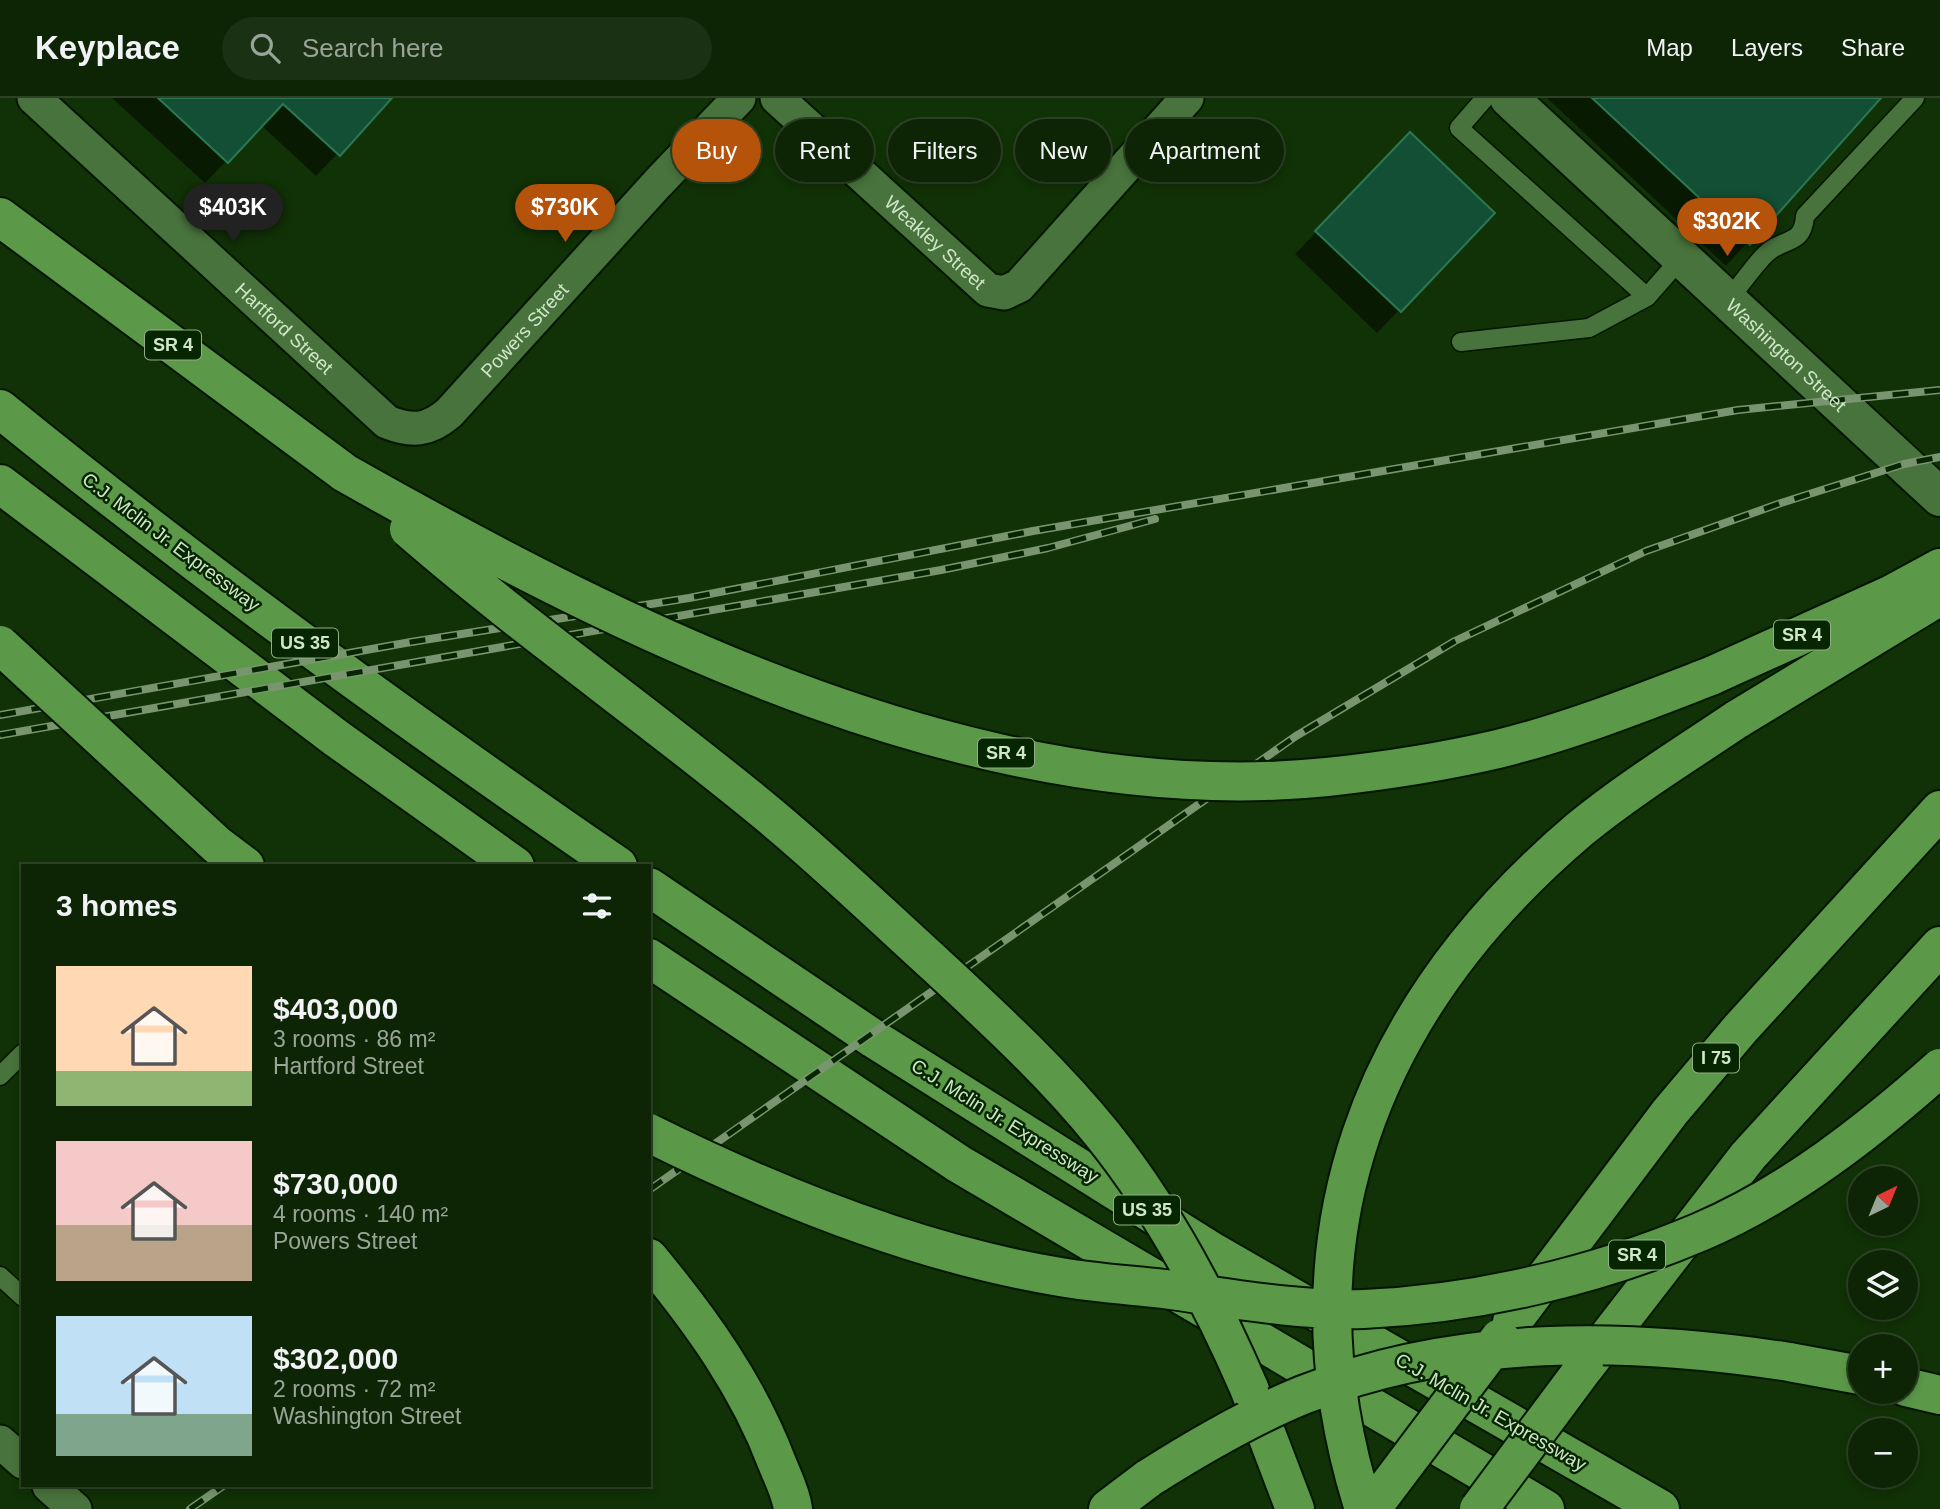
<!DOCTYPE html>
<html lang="en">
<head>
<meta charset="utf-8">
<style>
  :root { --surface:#0d2504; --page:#1b3113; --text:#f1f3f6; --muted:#9aa59a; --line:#2d4226; --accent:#b45309 }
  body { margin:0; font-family:Helvetica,sans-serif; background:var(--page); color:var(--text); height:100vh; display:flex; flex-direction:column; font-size:26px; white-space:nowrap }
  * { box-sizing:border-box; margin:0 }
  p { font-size:23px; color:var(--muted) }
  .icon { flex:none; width:38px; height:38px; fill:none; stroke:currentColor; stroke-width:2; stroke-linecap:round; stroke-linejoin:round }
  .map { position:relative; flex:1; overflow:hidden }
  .side { position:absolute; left:21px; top:766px; width:630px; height:623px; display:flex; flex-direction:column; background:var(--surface); border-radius:0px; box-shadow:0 4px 10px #0003,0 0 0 2px var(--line) }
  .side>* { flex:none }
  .hud { position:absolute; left:672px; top:21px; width:665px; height:63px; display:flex; gap:14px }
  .needle { width:46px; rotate:43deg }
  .fabs { position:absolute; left:1848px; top:1068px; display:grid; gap:14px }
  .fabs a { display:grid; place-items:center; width:70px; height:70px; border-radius:50%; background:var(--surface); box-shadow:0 4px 10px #0003,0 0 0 2px var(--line); font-size:35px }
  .price { position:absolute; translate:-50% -60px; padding:0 16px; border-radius:24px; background:var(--accent); color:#fff; font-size:23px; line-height:46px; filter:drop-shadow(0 2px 4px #0008) }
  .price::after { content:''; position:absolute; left:50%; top:42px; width:21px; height:16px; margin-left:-10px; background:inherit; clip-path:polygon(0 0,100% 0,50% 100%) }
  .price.selected { background:#222; color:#fff }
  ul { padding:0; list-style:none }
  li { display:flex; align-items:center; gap:21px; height:175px; padding:0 35px }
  li span { display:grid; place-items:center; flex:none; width:196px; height:140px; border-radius:0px; color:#555 }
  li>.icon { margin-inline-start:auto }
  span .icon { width:84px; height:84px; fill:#fffc; stroke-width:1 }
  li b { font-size:30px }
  h2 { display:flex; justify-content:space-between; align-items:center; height:84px; padding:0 35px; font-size:30px }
  .tag { padding:0 24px; border-radius:32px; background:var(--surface); box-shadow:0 4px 10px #0003,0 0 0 2px var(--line); font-size:24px; line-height:63px }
  .tag.selected { background:var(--accent); color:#fff }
  header { display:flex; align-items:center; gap:42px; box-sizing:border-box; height:98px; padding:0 35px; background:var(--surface); border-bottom:2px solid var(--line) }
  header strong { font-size:33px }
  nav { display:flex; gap:38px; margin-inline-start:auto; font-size:24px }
  .search { width:490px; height:63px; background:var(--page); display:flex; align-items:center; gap:18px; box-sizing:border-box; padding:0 24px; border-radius:38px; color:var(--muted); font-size:26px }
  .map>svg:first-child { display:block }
  .shadow { fill:#0007 }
  .building { fill:#134f34; stroke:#2b7853; stroke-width:2 }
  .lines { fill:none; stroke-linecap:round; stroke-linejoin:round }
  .service-casing { stroke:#031600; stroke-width:21 }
  .minor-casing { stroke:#031600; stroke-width:37 }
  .tertiary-casing { stroke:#031600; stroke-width:42 }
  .motorway-casing { stroke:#031600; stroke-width:42 }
  .service { stroke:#48733c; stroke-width:18 }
  .minor { stroke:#48733c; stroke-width:33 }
  .tertiary { stroke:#48733c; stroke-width:38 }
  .motorway { stroke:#5b9949; stroke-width:38 }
  .rail-casing { stroke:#799570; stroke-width:8 }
  .rail { stroke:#062600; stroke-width:5; stroke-dasharray:16; stroke-linecap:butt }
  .motorway-bridge-casing { stroke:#031600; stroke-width:42; stroke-linecap:butt }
  .motorway-bridge { stroke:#5b9949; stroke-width:38 }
  .labels { text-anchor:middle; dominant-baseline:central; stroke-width:5; stroke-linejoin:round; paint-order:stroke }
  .shield { fill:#062600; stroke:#93ad8c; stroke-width:2 }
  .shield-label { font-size:18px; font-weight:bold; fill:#cfe7c8 }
  .street-label { font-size:19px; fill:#cfe7c8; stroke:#062600 }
</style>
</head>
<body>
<header>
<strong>Keyplace</strong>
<div class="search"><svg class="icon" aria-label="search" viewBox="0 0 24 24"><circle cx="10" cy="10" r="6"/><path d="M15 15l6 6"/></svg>Search here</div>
<nav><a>Map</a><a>Layers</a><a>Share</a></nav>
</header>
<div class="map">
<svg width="1940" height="1411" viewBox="0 0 1940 1411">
  <rect width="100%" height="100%" fill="#113106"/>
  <!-- shadow -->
  <path class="shadow" d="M112,0H390L316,78L261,27L205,85Z
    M1547,0H1878L1726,168Z
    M1388,59L1493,115L1377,235L1295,156Z"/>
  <!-- building -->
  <path class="building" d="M158,0H392L340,58L283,6L228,65Z
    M1592,0H1881L1750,147Z
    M1410,34L1495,115L1401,214L1315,133Z"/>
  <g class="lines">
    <defs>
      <path id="service" d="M1485,0L1459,30L1647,199
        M1728,202C1740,189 1759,159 1772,151C1790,140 1803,144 1805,118L1915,0
        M1461,244L1589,230L1647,199L1682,159
        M0,978L23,955
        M0,1178L23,1199"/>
      <g id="minor">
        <path id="s1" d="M34,0L387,324C412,334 428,333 449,315L657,86L739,0"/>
        <path id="s2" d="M777,0L988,192L1004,195L1019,188L1187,0"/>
        <path d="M0,1344L23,1364"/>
        <path d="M49,1388L75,1411"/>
      </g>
      <g id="tertiary">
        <path id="s3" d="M1509,0L1940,399"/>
      </g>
      <path id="motorway" d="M0,119L345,375
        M0,311C199,473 407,623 618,768
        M0,386L336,640L515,768
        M1711,578L1892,496L1940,470
        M1736,622L1940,498
        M217,747L245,768
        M649,789L874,941L1213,1154L1660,1411
        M649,860L959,1066L1545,1411
        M649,1160C701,1223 748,1288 777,1365C783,1380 791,1395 793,1411
        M1512,1224L1670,1014L1741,930L1940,712
        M1789,1264L1860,1277
        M1584,1270L1748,1058L1940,848
        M1906,1289L1940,1297
        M1249,1290L1295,1411
        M1108,1411L1149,1380"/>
    </defs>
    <!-- service casing -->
    <use href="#service" class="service-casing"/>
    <!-- minor casing -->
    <use href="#minor" class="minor-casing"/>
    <!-- tertiary casing -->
    <use href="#tertiary" class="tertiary-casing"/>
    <!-- motorway casing -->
    <use href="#motorway" class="motorway-casing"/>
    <!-- service -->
    <use href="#service" class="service"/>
    <!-- minor -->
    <use href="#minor" class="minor"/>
    <!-- tertiary -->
    <use href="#tertiary" class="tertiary"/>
    <!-- motorway -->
    <use href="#motorway" class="motorway"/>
    <defs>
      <path id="rail" d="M0,617L411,544L689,500L1033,433L1738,312L1940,292
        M0,637L941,472L1048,450L1155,421
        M649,1092L1296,638L1455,543L1646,453L1781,405L1904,366L1940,359
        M190,1411L223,1388"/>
    </defs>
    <!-- rail casing -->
    <use href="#rail" class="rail-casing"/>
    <!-- rail -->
    <use href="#rail" class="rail"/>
    <defs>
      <path id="motorway-bridge" d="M345,375C633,538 985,714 1327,679C1384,673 1442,664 1498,651C1571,633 1641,605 1711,578
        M409,431C524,531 650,618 768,716C826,764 880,816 936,867C994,921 1053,975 1103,1037C1164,1113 1210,1200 1249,1290
        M0,547L217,747
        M649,1035C776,1098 920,1156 1060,1179C1094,1185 1129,1187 1164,1191C1230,1200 1296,1213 1364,1211C1477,1206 1596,1178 1700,1134C1789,1096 1869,1033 1940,970
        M1149,1380C1198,1349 1249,1319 1303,1297C1458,1236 1628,1239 1789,1264
        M1372,1410L1500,1240
        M1364,1411C1279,1142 1369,910 1580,731C1629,691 1684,657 1736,622
        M1479,1411L1584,1270"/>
    </defs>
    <!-- motorway-bridge casing -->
    <use href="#motorway-bridge" class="motorway-bridge-casing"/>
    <!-- motorway-bridge -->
    <use href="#motorway-bridge" class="motorway-bridge"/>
  </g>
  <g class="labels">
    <!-- shield labels -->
    <g class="shield">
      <rect x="145" y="232.5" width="56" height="29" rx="5"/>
      <rect x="1774" y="522.5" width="56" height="29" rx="5"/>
      <rect x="272" y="530.5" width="66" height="29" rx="5"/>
      <rect x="978" y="640.5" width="56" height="29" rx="5"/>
      <rect x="1693" y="945.5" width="46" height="29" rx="5"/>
      <rect x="1114" y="1097.5" width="66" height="29" rx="5"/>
      <rect x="1609" y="1142.5" width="56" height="29" rx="5"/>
    </g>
    <g class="shield-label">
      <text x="173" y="247">SR 4</text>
      <text x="1802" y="537">SR 4</text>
      <text x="305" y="545">US 35</text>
      <text x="1006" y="655">SR 4</text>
      <text x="1716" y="960">I 75</text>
      <text x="1147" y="1112">US 35</text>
      <text x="1637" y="1157">SR 4</text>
    </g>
    <!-- street labels -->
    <g class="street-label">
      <text stroke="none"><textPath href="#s2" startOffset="214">Weakley Street</textPath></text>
      <text stroke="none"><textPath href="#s1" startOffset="340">Hartford Street</textPath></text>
      <text stroke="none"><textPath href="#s1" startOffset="658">Powers Street</textPath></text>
      <text stroke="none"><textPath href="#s3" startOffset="378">Washington Street</textPath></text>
      <text transform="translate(171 444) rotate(37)">C.J. Mclin Jr. Expressway</text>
      <text transform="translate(1005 1023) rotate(32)">C.J. Mclin Jr. Expressway</text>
      <text transform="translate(1491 1314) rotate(30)">C.J. Mclin Jr. Expressway</text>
    </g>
  </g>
</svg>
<div class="fabs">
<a><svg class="needle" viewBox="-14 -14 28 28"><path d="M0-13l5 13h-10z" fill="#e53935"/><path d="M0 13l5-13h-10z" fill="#9aa59a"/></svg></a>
<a><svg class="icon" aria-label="layers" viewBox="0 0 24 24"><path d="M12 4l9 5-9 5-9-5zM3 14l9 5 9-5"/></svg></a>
<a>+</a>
<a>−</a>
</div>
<b class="price selected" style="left:233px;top:146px">$403K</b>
<b class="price" style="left:565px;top:146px">$730K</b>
<b class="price" style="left:1727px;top:160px">$302K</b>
<div class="hud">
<a class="tag selected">Buy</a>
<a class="tag">Rent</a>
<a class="tag">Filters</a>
<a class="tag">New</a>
<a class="tag">Apartment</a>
</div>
<section class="side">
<h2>3 homes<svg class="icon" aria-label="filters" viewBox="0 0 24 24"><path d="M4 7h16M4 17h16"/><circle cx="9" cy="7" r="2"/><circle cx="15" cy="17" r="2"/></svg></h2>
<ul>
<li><span style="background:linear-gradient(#ffd9b3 75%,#8fb573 0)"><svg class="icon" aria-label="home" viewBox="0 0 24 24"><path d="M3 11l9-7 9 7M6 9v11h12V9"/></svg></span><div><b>$403,000</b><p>3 rooms · 86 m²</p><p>Hartford Street</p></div></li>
<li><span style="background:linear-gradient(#f6c9c9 60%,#b9a48a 0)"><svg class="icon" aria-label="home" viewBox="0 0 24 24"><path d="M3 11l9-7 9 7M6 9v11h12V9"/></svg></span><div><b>$730,000</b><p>4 rooms · 140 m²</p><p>Powers Street</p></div></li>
<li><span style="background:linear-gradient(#bfe0f5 70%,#7fa58c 0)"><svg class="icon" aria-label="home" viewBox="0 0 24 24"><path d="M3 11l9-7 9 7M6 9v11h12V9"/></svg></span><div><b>$302,000</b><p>2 rooms · 72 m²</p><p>Washington Street</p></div></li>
</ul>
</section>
</div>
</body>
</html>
